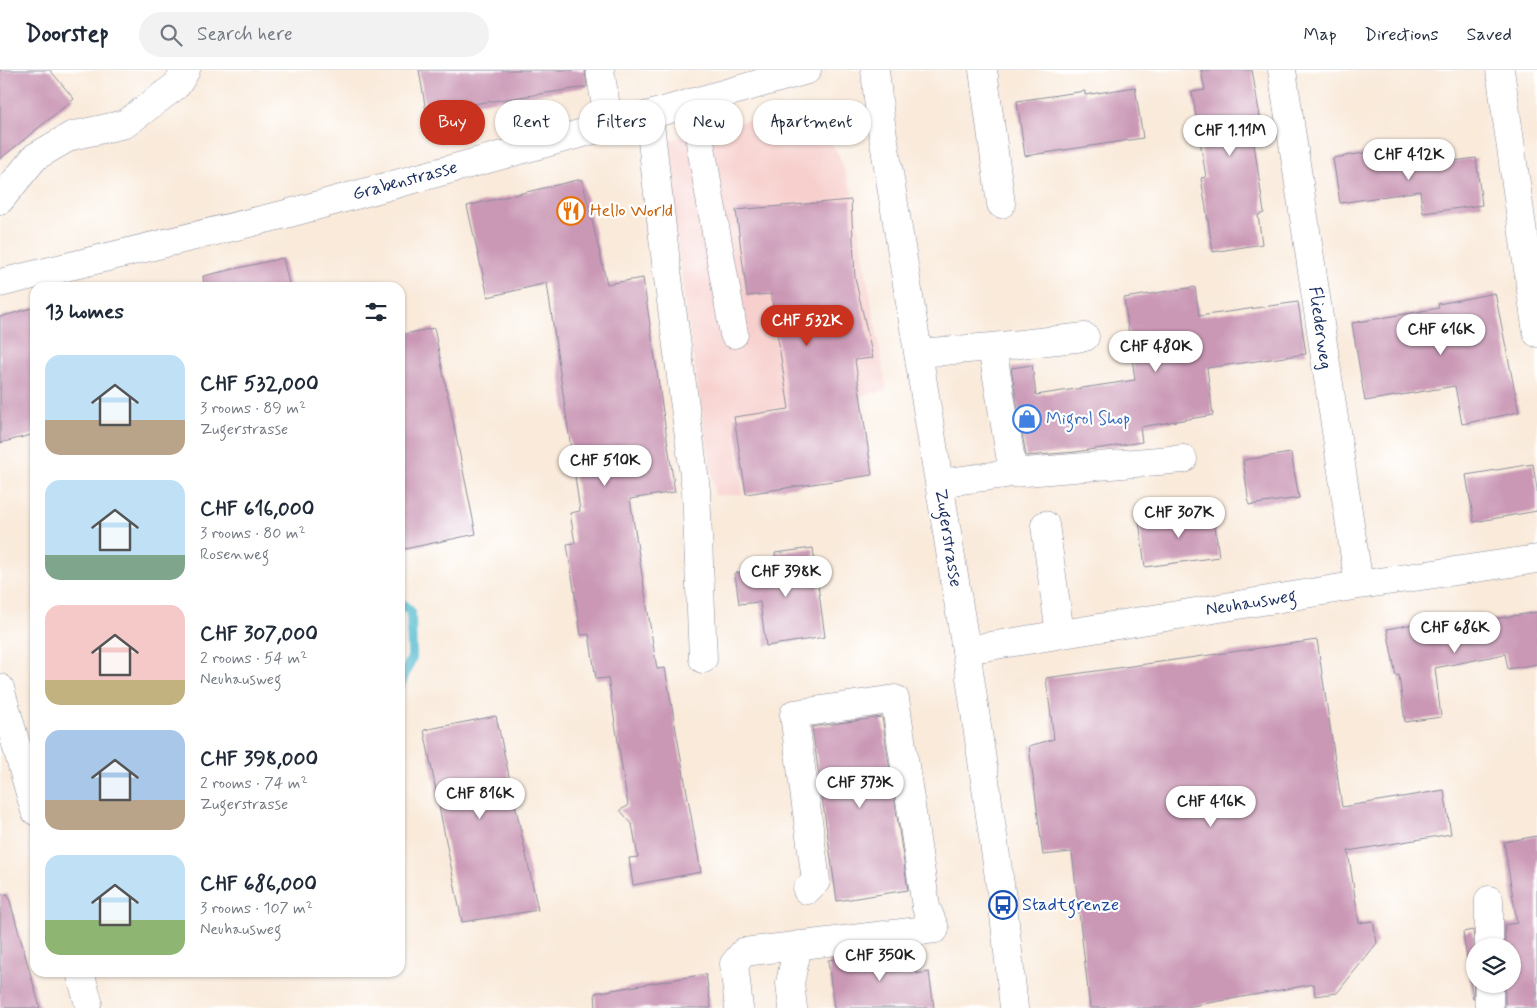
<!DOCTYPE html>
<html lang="en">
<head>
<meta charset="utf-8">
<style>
  :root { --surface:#fff; --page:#f2f2f3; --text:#1f2937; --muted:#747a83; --line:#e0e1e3; --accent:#c8321e }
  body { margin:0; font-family:Mynerve,sans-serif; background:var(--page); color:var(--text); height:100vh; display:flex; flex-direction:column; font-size:19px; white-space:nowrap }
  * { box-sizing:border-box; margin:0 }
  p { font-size:16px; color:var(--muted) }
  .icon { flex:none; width:28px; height:28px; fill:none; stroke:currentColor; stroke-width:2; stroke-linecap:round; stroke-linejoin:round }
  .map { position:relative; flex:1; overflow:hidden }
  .sheet { position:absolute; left:30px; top:212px; width:375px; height:695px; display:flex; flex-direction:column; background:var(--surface); border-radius:15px; box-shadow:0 1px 4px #0004 }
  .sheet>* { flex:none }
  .top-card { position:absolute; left:420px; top:30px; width:475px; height:45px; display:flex; gap:10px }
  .buttons { position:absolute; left:1466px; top:868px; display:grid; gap:10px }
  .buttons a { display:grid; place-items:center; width:55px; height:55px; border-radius:50%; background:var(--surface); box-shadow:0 1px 4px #0004; font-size:25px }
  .price { position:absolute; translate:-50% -42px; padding:0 11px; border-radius:18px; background:#fff; color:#222; font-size:16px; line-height:32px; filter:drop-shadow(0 1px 2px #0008) }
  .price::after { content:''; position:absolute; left:50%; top:30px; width:15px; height:11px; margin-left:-8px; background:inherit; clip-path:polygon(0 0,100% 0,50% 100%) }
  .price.on { background:var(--accent); color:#fff }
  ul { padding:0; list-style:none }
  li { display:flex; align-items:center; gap:15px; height:125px; padding:0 15px }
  li span { display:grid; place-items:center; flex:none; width:140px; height:100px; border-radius:15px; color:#555 }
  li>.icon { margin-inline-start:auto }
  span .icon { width:60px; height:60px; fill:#fffc; stroke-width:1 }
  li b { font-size:21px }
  h2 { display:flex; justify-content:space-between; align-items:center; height:60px; padding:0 15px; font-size:21px }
  .chip { padding:0 18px; border-radius:22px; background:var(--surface); box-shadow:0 1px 4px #0004; font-size:18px; line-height:45px }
  .chip.on { background:var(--accent); color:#fff }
  header { display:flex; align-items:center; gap:30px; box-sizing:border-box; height:70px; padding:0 25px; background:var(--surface); border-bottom:1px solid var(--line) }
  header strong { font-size:24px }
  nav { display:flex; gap:28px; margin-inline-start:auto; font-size:18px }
  .search { width:350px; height:45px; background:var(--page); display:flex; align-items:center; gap:12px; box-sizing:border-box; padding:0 18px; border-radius:28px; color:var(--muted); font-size:19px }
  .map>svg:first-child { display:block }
  .built { fill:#f7d0cd }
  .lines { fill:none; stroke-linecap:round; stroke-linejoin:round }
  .stream { stroke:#50b9ce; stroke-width:10 }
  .building { fill:#ca98b5 }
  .minor-casing { stroke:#8a8c9c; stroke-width:29 }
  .major-casing { stroke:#8a8c9c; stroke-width:29 }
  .minor { stroke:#fff; stroke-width:28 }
  .major { stroke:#fff; stroke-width:28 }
  .labels { text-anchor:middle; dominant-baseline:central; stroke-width:4.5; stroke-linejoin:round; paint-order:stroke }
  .street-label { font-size:18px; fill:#1b2f5e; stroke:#fff }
  .food-label { font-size:18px; fill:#c56008; stroke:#fff; text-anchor:start }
  .shop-label { font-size:18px; fill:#366cbe; stroke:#fff; text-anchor:start }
  .transit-label { font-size:18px; fill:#164399; stroke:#fff; text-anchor:start }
</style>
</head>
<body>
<header>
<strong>Doorstep</strong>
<div class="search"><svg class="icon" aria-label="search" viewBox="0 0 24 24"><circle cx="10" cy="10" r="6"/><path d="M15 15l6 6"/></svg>Search here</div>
<nav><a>Map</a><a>Directions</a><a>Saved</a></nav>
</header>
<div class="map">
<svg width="1537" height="938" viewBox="0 0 1537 938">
  <rect width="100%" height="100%" fill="#fff"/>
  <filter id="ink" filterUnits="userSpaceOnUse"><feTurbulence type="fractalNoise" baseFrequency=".02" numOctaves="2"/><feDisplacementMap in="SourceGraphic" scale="10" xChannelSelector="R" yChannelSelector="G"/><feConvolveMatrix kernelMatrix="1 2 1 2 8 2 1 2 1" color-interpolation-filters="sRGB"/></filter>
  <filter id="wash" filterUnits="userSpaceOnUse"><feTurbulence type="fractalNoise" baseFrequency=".0096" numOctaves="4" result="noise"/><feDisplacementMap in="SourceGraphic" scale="20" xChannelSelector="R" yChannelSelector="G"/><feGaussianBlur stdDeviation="1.12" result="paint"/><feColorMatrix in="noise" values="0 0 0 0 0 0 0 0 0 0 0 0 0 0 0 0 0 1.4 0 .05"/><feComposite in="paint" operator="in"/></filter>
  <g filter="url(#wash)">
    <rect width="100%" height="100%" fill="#f9eada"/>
    <!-- built -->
    <path class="built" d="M784,45L801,46L818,53L838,84L852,121L887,321L733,345L743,424L715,426L685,234L665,74L668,71L763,46Z"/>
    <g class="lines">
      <!-- stream -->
      <path class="stream" d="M400,532L411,542L412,587L400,615"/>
    </g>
    <g id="blocks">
      <!-- building -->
      <path class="building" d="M0,0H50L74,29L0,89Z
        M419,0H585L587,17L426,41Z
        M1201,0H1252L1262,59L1252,60L1264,143L1258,145L1262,174L1213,182L1201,108L1206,107L1192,22L1205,20Z
        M1135,17L1143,68L1025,86L1017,31L1085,21V25Z
        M1383,80L1386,100L1476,88L1482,135L1423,143L1420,121L1340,133L1333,88Z
        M582,109L607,214L643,208L675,422L630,429L657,599L665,598L701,802L633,815L629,788L638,787L632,754L620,740L628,736L608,608L596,609L589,564L581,565L567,474L575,473L570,443L580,441L547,213L488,227L467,136Z
        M851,130L855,208L873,288L855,290L872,405L746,424L734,347L789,339L771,224L747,226L736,140Z
        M283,188L290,218H204L203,206Z
        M1195,217L1199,246L1298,232L1306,284L1207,298L1213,345L1140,357L1142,372L1075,382L1026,386L1011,298L1032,295L1036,325L1135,310L1124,228Z
        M1495,223L1519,342L1462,354L1455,316L1365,331L1352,253L1439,238L1438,234Z
        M35,237V364L0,373V247Z
        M434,258L476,464L400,480V265Z
        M1291,383L1299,428L1249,435L1243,390Z
        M1533,394L1537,419V441L1474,452L1466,405Z
        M1213,440L1219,487L1145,497L1139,451Z
        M813,478L825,567L766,576L760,532L739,534L735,503L777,498L775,483Z
        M1537,542V594L1508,599L1505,584L1435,598L1441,647L1405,652L1399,605L1396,606L1387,559L1456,546L1458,555Z
        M1317,570L1342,737L1444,720L1451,764L1348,781L1359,853L1373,851L1377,873L1337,923L1315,926L1314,914L1181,938H1090L1072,782L1043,785L1029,676L1054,669L1046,608Z
        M496,646L538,840L462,852L424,660Z
        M882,647L908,820L837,831L812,657Z
        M1537,766V938H1505V914H1512V876H1505V855L1517,853L1504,772Z
        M8,824L40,938H0V825Z
        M1473,860L1475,882L1473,929L1463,862Z
        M913,878L917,904L929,902L934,938H834L828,890Z
        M706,904L711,938H596L595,923Z"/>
    </g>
  </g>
  <g filter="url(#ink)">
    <use href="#blocks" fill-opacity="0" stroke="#8a8c9c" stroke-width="1"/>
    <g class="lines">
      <defs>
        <path id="minor" d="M600,0L609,55
          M983,0L1001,134
          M1282,0L1359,515
          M1500,0L1537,263
          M693,32L734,264
          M649,45L666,193L696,420L703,589
          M0,130L35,87L71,66L125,54L177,15L186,0
          M0,213L286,144L649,45L807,0
          M992,277L1085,267
          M919,283L992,277L1013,403L940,413
          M1013,403L1183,389
          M1045,455L1060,564
          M966,580L1359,515L1537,489
          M0,618L35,741
          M1489,830V876
          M80,902L88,931
          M1489,914V938
          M739,938L734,894L744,882L935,859L926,837L895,629L794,644L816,811L807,820
          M793,938L790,913L798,875"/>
        <path id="major" d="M875,0L880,47L966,580L1003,835L1014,938"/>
      </defs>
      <!-- minor casing -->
      <use href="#minor" class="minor-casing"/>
      <!-- major casing -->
      <use href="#major" class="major-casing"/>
      <!-- minor -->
      <use href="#minor" class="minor"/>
      <!-- major -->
      <use href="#major" class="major"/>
    </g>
  </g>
  <!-- icons -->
  <defs>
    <symbol id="restaurant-ring" viewBox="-11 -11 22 22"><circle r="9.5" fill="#fff" stroke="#e8710a" stroke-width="1.5"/><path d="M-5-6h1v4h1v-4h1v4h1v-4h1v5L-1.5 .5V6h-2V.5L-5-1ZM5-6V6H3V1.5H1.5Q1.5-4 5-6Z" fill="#e8710a"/></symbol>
    <symbol id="shop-ring" viewBox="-11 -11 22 22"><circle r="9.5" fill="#fff" stroke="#3f7fe0" stroke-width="1.5"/><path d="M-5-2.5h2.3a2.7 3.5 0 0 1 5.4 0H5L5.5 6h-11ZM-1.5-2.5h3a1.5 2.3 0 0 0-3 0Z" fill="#3f7fe0"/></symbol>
    <symbol id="bus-ring" viewBox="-11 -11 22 22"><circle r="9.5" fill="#fff" stroke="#1a4fb4" stroke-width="1.5"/><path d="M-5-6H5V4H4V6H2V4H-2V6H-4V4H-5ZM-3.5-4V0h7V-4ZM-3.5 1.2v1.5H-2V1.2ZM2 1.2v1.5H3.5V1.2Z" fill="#1a4fb4"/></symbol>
  </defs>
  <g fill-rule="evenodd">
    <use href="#restaurant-ring" x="555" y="125" width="32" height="32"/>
    <use href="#shop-ring" x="1011" y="333" width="32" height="32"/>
    <use href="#bus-ring" x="987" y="819" width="32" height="32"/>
  </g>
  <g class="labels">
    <!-- street labels -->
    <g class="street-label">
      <text transform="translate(405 111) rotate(-15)">Grabenstrasse</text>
      <text transform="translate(1320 258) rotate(82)">Fliederweg</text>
      <text transform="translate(948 468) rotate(81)">Zugerstrasse</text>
      <text transform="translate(1251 533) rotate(-9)">Neuhausweg</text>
    </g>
    <!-- food labels -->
    <g class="food-label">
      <text x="590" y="141">Hello World</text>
    </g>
    <!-- shop labels -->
    <g class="shop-label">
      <text x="1046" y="349">Migrol Shop</text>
    </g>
    <!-- transit labels -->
    <g class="transit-label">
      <text x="1022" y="835">Stadtgrenze</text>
    </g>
  </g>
</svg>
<div class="buttons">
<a><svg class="icon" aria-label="layers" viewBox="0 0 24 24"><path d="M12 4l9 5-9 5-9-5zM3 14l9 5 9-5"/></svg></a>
</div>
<b class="price" style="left:1230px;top:87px">CHF 1.11M</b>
<b class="price" style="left:1409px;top:111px">CHF 412K</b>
<b class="price on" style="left:807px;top:277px">CHF 532K</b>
<b class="price" style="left:1441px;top:286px">CHF 616K</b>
<b class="price" style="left:1156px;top:303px">CHF 480K</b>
<b class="price" style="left:605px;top:417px">CHF 510K</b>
<b class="price" style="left:1179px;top:469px">CHF 307K</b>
<b class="price" style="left:786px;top:528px">CHF 398K</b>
<b class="price" style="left:1455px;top:584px">CHF 686K</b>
<b class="price" style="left:860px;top:739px">CHF 373K</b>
<b class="price" style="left:480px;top:750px">CHF 816K</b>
<b class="price" style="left:1211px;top:758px">CHF 416K</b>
<b class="price" style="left:880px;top:912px">CHF 350K</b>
<div class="top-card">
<a class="chip on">Buy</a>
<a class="chip">Rent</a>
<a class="chip">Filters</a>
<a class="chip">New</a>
<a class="chip">Apartment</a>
</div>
<section class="sheet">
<h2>13 homes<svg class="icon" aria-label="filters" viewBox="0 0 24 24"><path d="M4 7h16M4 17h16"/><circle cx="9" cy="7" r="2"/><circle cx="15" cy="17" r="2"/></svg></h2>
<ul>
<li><span style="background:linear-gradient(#bfe0f5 65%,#b9a48a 0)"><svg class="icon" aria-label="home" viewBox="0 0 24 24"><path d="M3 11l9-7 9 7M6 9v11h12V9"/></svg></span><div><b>CHF 532,000</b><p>3 rooms · 89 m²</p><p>Zugerstrasse</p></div></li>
<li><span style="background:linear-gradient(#bfe0f5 75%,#7fa58c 0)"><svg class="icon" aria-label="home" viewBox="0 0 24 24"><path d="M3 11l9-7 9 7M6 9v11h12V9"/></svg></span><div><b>CHF 616,000</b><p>3 rooms · 80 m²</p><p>Rosenweg</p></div></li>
<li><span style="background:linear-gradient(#f6c9c9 75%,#c2b280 0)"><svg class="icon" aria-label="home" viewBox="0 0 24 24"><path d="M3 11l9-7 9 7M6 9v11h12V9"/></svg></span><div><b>CHF 307,000</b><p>2 rooms · 54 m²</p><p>Neuhausweg</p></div></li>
<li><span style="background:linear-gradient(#a9c7e8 70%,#b9a48a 0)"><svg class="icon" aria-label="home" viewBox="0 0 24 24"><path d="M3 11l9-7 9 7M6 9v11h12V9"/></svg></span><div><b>CHF 398,000</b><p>2 rooms · 74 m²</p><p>Zugerstrasse</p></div></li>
<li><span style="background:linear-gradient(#bfe0f5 65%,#8fb573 0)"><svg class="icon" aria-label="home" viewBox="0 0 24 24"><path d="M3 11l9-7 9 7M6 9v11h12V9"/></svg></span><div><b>CHF 686,000</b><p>3 rooms · 107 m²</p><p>Neuhausweg</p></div></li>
</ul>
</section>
</div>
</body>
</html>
